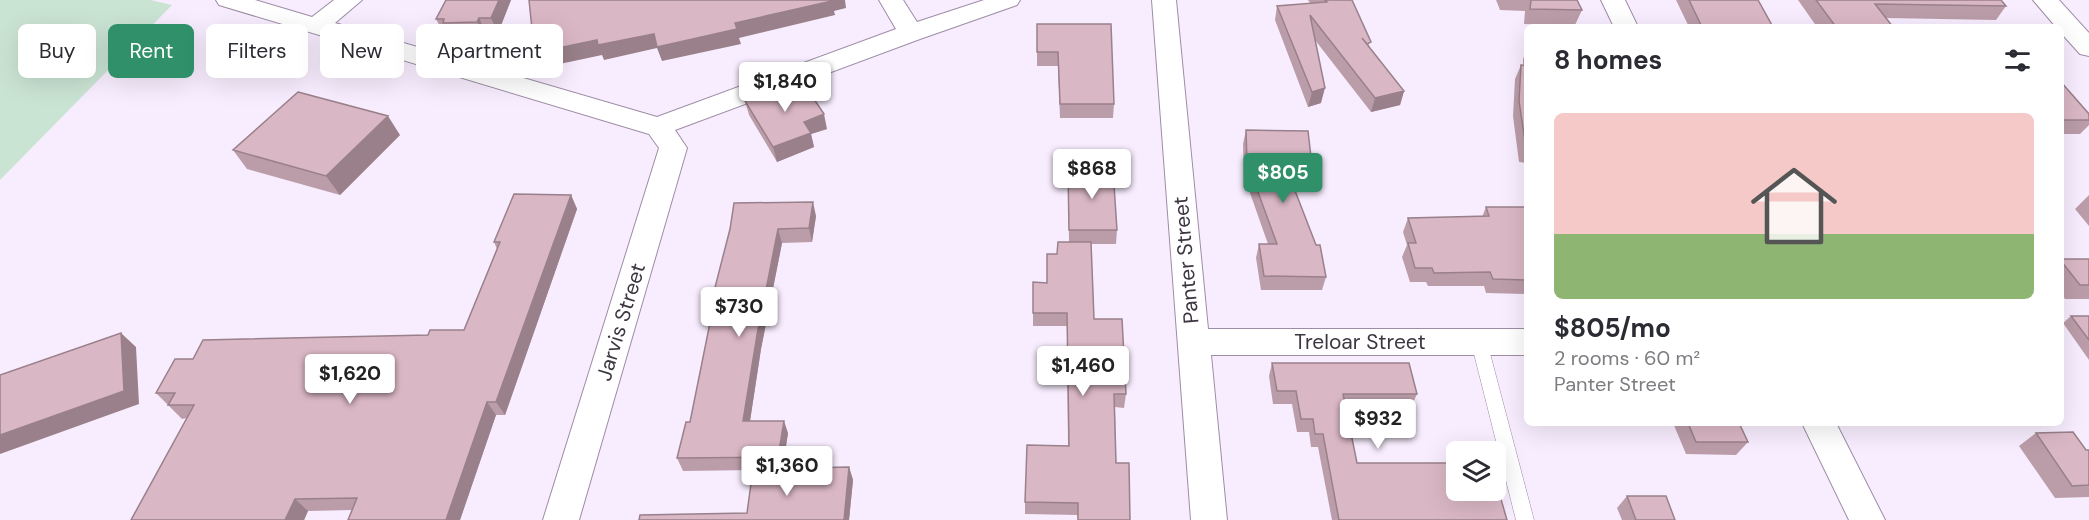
<!DOCTYPE html>
<html lang="en">
<head>
<meta charset="utf-8">
<style>
  :root { --surface:#fff; --page:#f7f7f7; --text:#2b2b33; --muted:#7c7c81; --line:#e1e1e2; --accent:#2f9069 }
  body { margin:0; font-family:"DM Sans",sans-serif; background:var(--page); color:var(--text); height:100vh; display:flex; flex-direction:column; font-size:22px; white-space:nowrap }
  * { box-sizing:border-box; margin:0 }
  p { font-size:20px; color:var(--muted) }
  .icon { flex:none; width:33px; height:33px; fill:none; stroke:currentColor; stroke-width:2; stroke-linecap:round; stroke-linejoin:round }
  .map { position:relative; flex:1; overflow:hidden }
  .panel { position:absolute; left:1524px; top:24px; width:540px; height:402px; display:flex; flex-direction:column; background:var(--surface); border-radius:9px; box-shadow:0 6px 24px #0002 }
  .panel>* { flex:none }
  .hud { position:absolute; left:18px; top:24px; width:570px; height:54px; display:flex; gap:12px }
  .buttons { position:absolute; left:1446px; top:441px; display:grid; gap:12px }
  .buttons a { display:grid; place-items:center; width:60px; height:60px; border-radius:9px; background:var(--surface); box-shadow:0 6px 24px #0002; font-size:30px }
  .price { position:absolute; translate:-50% -51px; padding:0 14px; border-radius:6px; background:#fff; color:#222; font-size:20px; line-height:39px; filter:drop-shadow(0 2px 3px #0008) }
  .price::after { content:''; position:absolute; left:50%; top:36px; width:18px; height:14px; margin-left:-9px; background:inherit; clip-path:polygon(0 0,100% 0,50% 100%) }
  .price.active { background:var(--accent); color:#fff }
  ul { padding:0; list-style:none }
  li { display:grid; align-content:center; gap:12px; height:318px; padding:0 30px }
  li+li { border-top:2px solid var(--line) }
  li span { display:grid; place-items:center; height:186px; border-radius:9px; color:#555 }
  li>.icon { margin-inline-start:auto }
  span .icon { width:108px; height:108px; fill:#fffc; stroke-width:1 }
  li b { font-size:26px }
  h2 { display:flex; justify-content:space-between; align-items:center; height:72px; padding:0 30px; font-size:26px }
  .pill { padding:0 21px; border-radius:9px; background:var(--surface); box-shadow:0 6px 24px #0002; font-size:21px; line-height:54px }
  .pill.active { background:var(--accent); color:#fff }
  .map>svg:first-child { display:block }
  .green { fill:#cae4d3 }
  .lines { fill:none; stroke-linecap:round; stroke-linejoin:round }
  .service-casing { stroke:#9d8ca6; stroke-width:1 }
  .minor-casing { stroke:#9d8ca6; stroke-width:2 }
  .service { fill:#fff; fill-rule:evenodd }
  .minor { fill:#fff; fill-rule:evenodd }
  .wall { fill:#bb9da9 }
  .shaded-wall { fill:#99808a }
  .building { fill:#dab7c5; stroke:#99808a; stroke-width:1.5 }
  .labels { text-anchor:middle; dominant-baseline:central; stroke-width:4.5; stroke-linejoin:round; paint-order:stroke }
  .street-label { font-size:21px; fill:#3d3641; stroke:#fff }
</style>
</head>
<body>
<div class="map">
<svg width="2089" height="520" viewBox="0 0 2089 520">
  <rect width="100%" height="100%" fill="#f8edfe"/>
  <!-- green -->
  <path class="green" d="M0,0H151L172,5L0,180Z"/>
  <g class="lines">
    <defs>
      <path id="service" d="M1479,336L1485,337L1487,342L1534,520H1516L1471,342L1473,337Z"/>
      <path id="minor" d="M216,0H255L312,17L334,0H362L335,23L657,117L896,29L879,0H903L917,22L984,0H1020L1017,5L920,39L675,130L687,148L579,520H543L659,148L649,134L219,5Z
        M1152,0H1176L1208,329H1527V355H1211L1227,520H1191Z
        M1601,0H1625L1638,27H1614Z
        M2033,0H2059L2089,33V56L2080,54L2061,33V27H2056Z
        M1802,423H1836L1885,520H1849Z"/>
    </defs>
    <!-- service casing -->
    <use href="#service" class="service-casing"/>
    <!-- minor casing -->
    <use href="#minor" class="minor-casing"/>
    <!-- service -->
    <use href="#service" class="service"/>
    <!-- minor -->
    <use href="#minor" class="minor"/>
  </g>
  <!-- wall -->
  <path class="wall" d="M446,0H511L498,33H486L484,36L450,37L448,33L444,34L436,19Z
    M1308,0H1352L1370,48L1404,91L1400,105L1371,112L1315,40L1321,103L1308,107L1275,20L1277,6L1311,4Z
    M1496,0H1577L1582,10L1575,25L1524,24L1525,11L1500,10Z
    M1676,0H1758L1773,27H1689Z
    M1798,0H2001L2006,6L1996,20L1886,18L1893,27H1817Z
    M1037,24L1114,104L1113,118H1060L1058,66H1037Z
    M1527,49V163L1519,162L1513,116L1515,79L1521,65H1523V59Z
    M2061,82L2089,114V125L2080,134H2061Z
    M745,101L827,129L811,134L814,147L777,162L749,115Z
    M1246,130L1311,157L1307,172L1287,171L1326,277L1322,290H1261L1256,258L1259,244H1268L1244,176L1243,144Z
    M400,135L340,195L247,169L233,150Z
    M1068,170L1117,230L1116,244H1091L1094,319L1126,394L1124,408L1115,407L1116,463L1130,520H1078L1077,515L1025,514V502L1068,446L1067,326H1033V282L1047,283L1069,242Z
    M571,195L577,209L505,415H496L460,520H348L352,510L308,511L304,520H131L187,418L182,419L156,393L193,359L428,335L464,330L497,249L494,242Z
    M2089,195V226L2075,209Z
    M1486,207H1527V294L1486,293L1484,286H1428L1426,282H1410L1402,257L1407,245L1403,232L1408,218L1482,217Z
    M816,216L812,242L782,243L761,349L750,421L788,433L783,468L849,467L853,480L849,520H639L747,513L753,470L683,471L677,458L690,422L713,307L711,303L730,229Z
    M2061,259H2089V299H2065L2061,294Z
    M2071,316H2089V360L2063,323Z
    M1272,363L1417,394L1411,407L1345,408L1357,463L1507,520H1332L1318,447H1311L1309,432H1297L1292,404H1273L1269,376Z
    M1673,423H1739L1748,442L1736,455L1686,454Z
    M2036,433L2086,450H2089V497L2055,498L2019,446Z
    M1627,496L1675,520H1622L1617,508Z"/>
  <!-- shaded-wall -->
  <path class="shaded-wall" d="M499,0H511L498,33L491,18Z
    M831,0H845L846,8L834,11L835,15L739,38L741,44L662,61L657,48L604,60L602,55L555,65L553,60L540,62L534,48L548,45L654,34L735,23Z
    M479,18L486,33L484,36L477,22Z
    M1325,88L1321,103L1308,107L1312,92Z
    M1404,91L1400,105L1371,112L1375,98Z
    M824,114L827,129L811,134L814,147L777,162L773,147L804,122Z
    M388,116L400,135L340,195L326,176Z
    M571,195L577,209L505,415L496,402Z
    M813,202L816,216L812,242L809,228Z
    M778,229L782,243L761,349L748,434L743,421L757,335Z
    M121,333L136,347L139,404L0,454V435Z
    M487,402L496,415L460,520H446Z
    M784,421L788,433L782,470L778,457Z
    M849,467L853,480L849,520H844Z
    M295,499L308,511L304,520H285Z"/>
  <!-- building -->
  <path class="building" d="M446,0H499L491,18H479L477,22L443,23L444,19H436Z
    M529,0H832V1L735,23L737,29L657,47L654,34L598,45L597,40L549,50L548,45L534,48Z
    M1325,0H1352L1371,42L1367,44L1362,38L1404,91L1375,98L1310,15L1325,88L1312,92L1277,6L1327,2Z
    M1531,0H1577L1582,10L1530,9Z
    M1689,0H1758L1773,27H1702Z
    M1816,0H2001L2006,6L1875,4L1893,27H1836Z
    M1037,24H1111L1114,104H1060L1058,52H1037Z
    M1521,65L1527,66V148H1526L1519,101Z
    M802,81L824,114L804,122L811,133L773,147L745,101Z
    M2061,82L2089,114V120H2061Z
    M298,92L388,116L326,176L233,150Z
    M1246,130L1308,131L1311,157H1282L1316,245H1320L1326,277L1264,276L1259,244H1277L1247,162Z
    M1068,170H1113L1117,230H1069Z
    M514,194L571,195L496,402H487L446,520H348L357,498L295,499L285,520H131L194,405H168L175,393H156L175,359H193L203,340L428,335L430,330H464L500,242H494Z
    M813,202L809,228L778,229L757,335L743,421H784L778,457L677,458L686,422H690L714,303H711L730,229L734,203Z
    M1486,207H1527V280L1493,279L1490,272L1434,273L1432,268H1415L1408,243H1416L1408,218L1489,216Z
    M1058,242H1091L1094,319H1122L1126,394H1114L1116,463H1129L1130,520H1078V503L1025,502L1027,445L1069,446L1067,313H1033V282L1047,283V254H1057Z
    M2061,259H2089V285H2080L2061,261Z
    M2071,316H2089V340Z
    M121,333L124,391L0,435V375Z
    M1272,363H1409L1417,394H1343L1357,463H1456V490H1496V482L1507,520H1339L1323,434H1315L1313,419H1301L1296,391H1277Z
    M1688,423H1739L1748,442H1696Z
    M2073,432L2086,450H2089V485L2072,486L2036,433Z
    M849,467L844,520H639L640,515L747,513L753,469Z
    M1627,496H1666L1675,520H1636Z"/>
  <g class="labels">
    <!-- street labels -->
    <g class="street-label">
      <text transform="translate(1186 260) rotate(-95)">Panter Street</text>
      <text transform="translate(621 322) rotate(-73)">Jarvis Street</text>
      <text x="1360" y="342">Treloar Street</text>
    </g>
  </g>
</svg>
<div class="buttons">
<a><svg class="icon" aria-label="layers" viewBox="0 0 24 24"><path d="M12 4l9 5-9 5-9-5zM3 14l9 5 9-5"/></svg></a>
</div>
<b class="price" style="left:785px;top:113px">$1,840</b>
<b class="price" style="left:1092px;top:200px">$868</b>
<b class="price active" style="left:1283px;top:204px">$805</b>
<b class="price" style="left:739px;top:338px">$730</b>
<b class="price" style="left:1083px;top:397px">$1,460</b>
<b class="price" style="left:350px;top:405px">$1,620</b>
<b class="price" style="left:1378px;top:450px">$932</b>
<b class="price" style="left:787px;top:497px">$1,360</b>
<div class="hud">
<a class="pill">Buy</a>
<a class="pill active">Rent</a>
<a class="pill">Filters</a>
<a class="pill">New</a>
<a class="pill">Apartment</a>
</div>
<section class="panel">
<h2>8 homes<svg class="icon" aria-label="filters" viewBox="0 0 24 24"><path d="M4 7h16M4 17h16"/><circle cx="9" cy="7" r="2"/><circle cx="15" cy="17" r="2"/></svg></h2>
<ul>
<li><span style="background:linear-gradient(#f6c9c9 65%,#8fb573 0)"><svg class="icon" aria-label="home" viewBox="0 0 24 24"><path d="M3 11l9-7 9 7M6 9v11h12V9"/></svg></span><div><b>$805/mo</b><p>2 rooms · 60 m²</p><p>Panter Street</p></div></li>
</ul>
</section>
</div>
</body>
</html>
